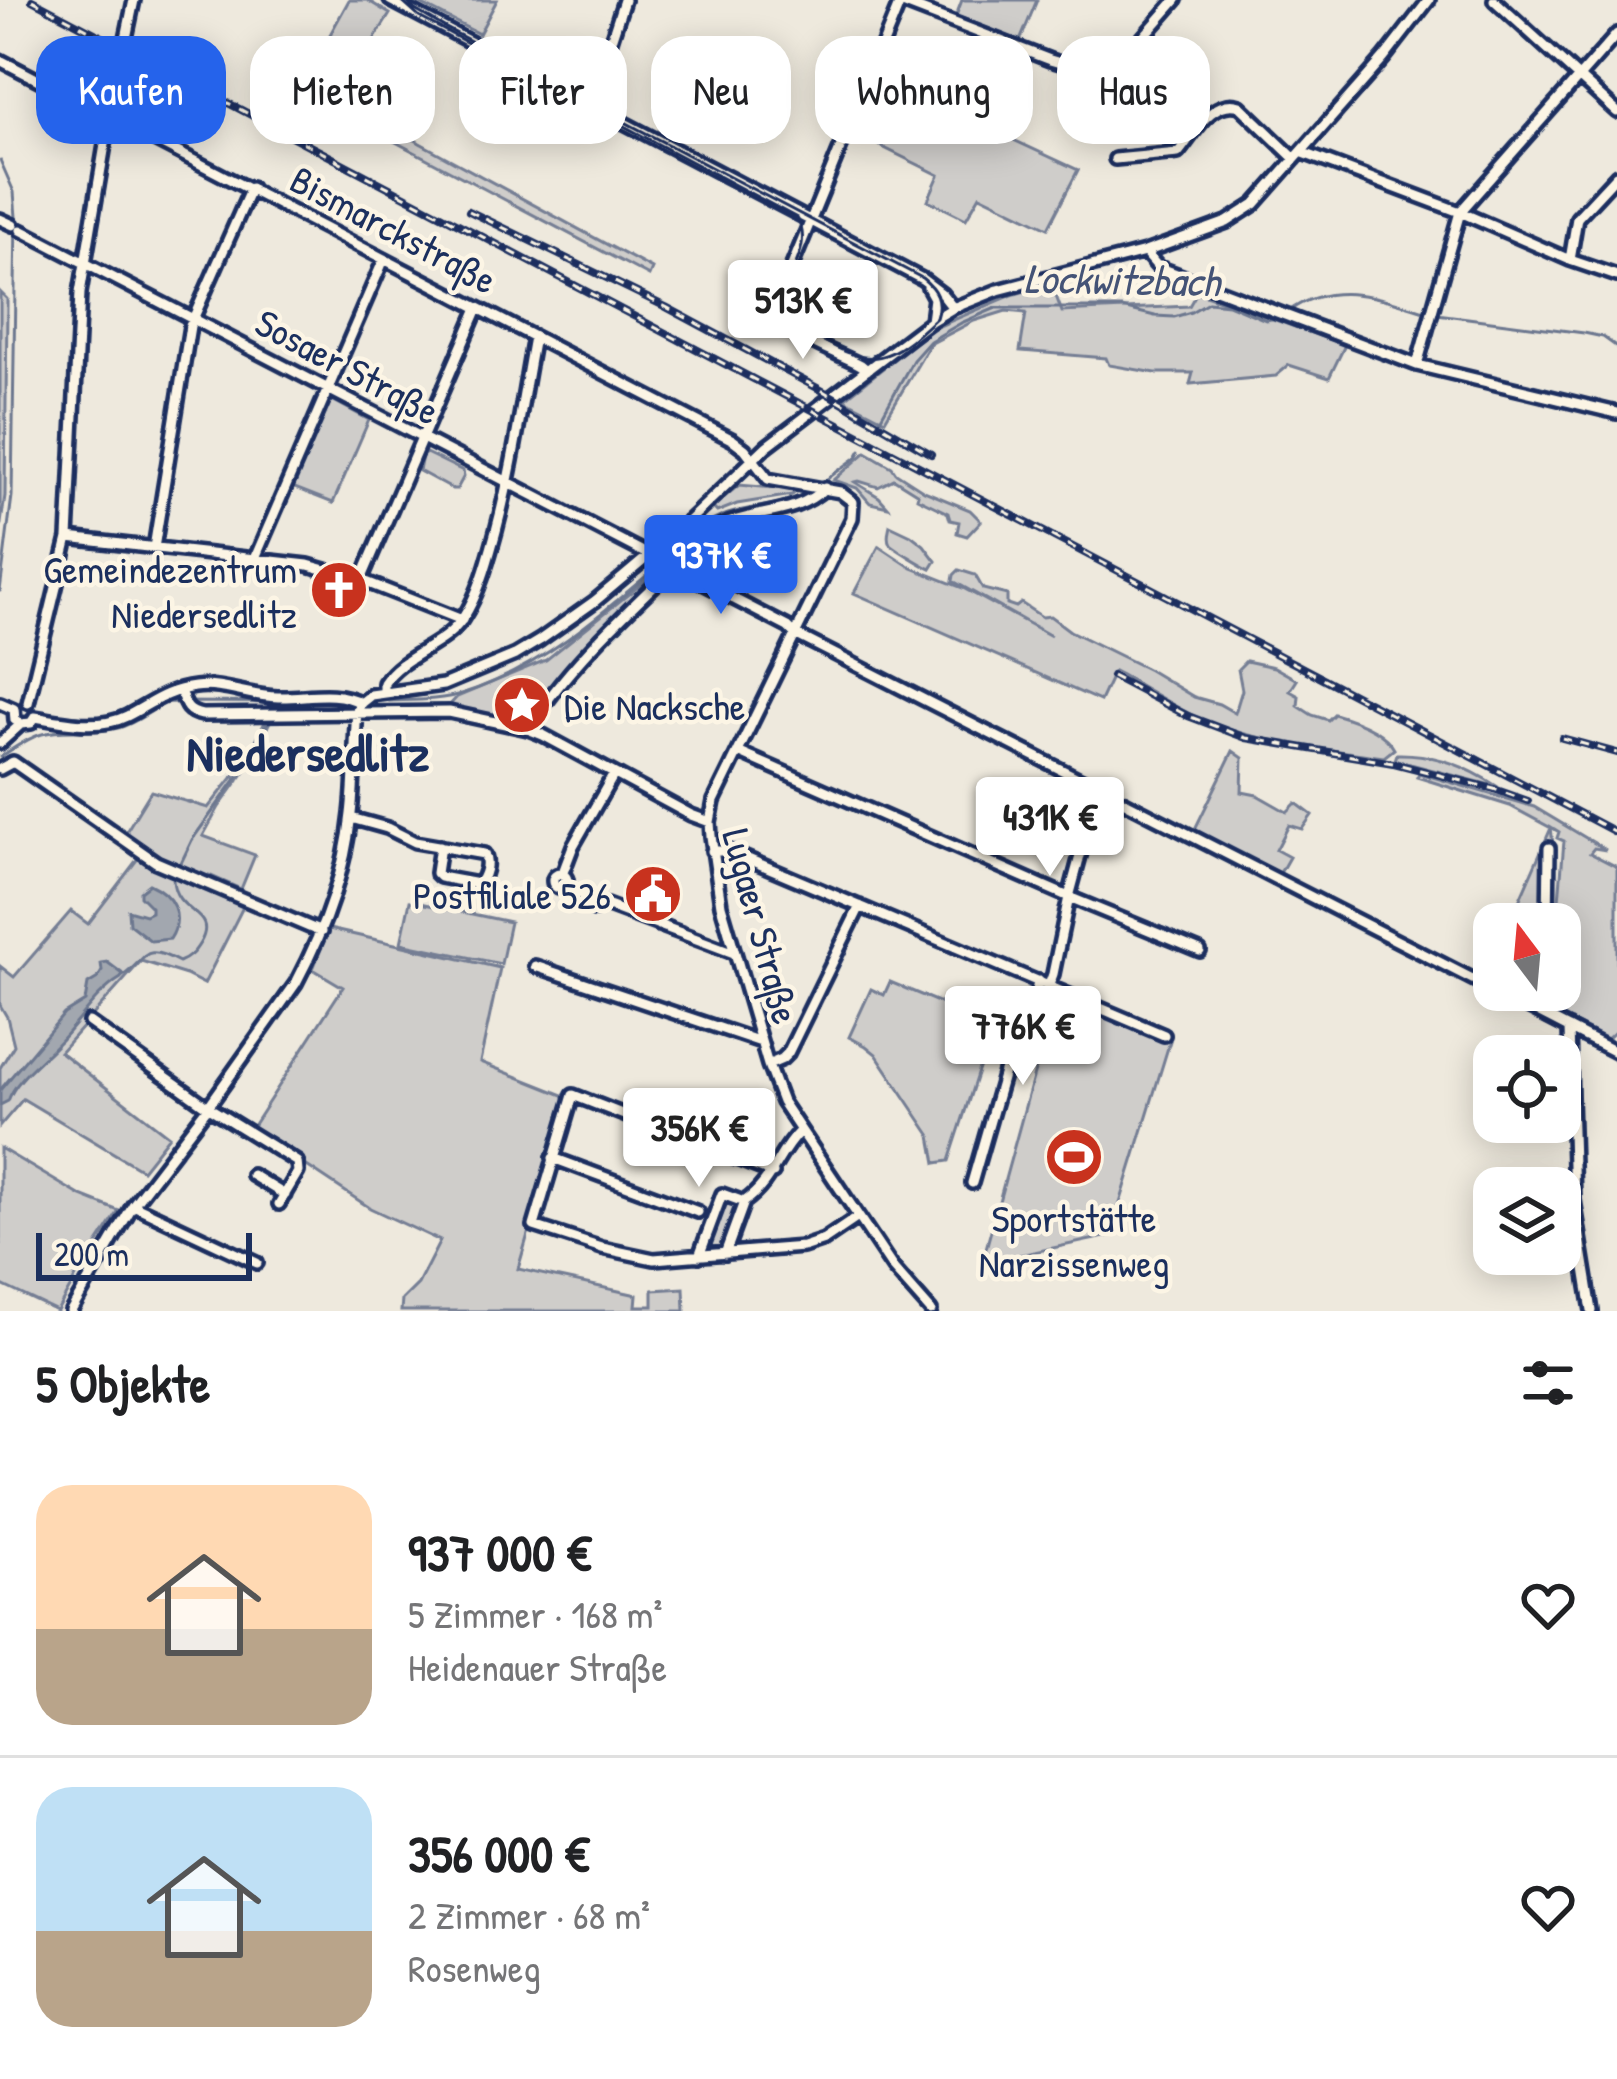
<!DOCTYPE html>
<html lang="de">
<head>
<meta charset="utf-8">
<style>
  :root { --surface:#fff; --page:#f2f2f2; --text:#202124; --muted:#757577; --line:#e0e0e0; --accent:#2563eb }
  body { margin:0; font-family:"Patrick Hand",sans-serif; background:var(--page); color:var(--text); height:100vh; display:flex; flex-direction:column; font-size:45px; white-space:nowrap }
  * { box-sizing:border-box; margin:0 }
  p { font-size:39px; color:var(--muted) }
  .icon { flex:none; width:66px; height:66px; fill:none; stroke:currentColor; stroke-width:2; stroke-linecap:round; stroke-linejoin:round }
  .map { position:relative; height:1311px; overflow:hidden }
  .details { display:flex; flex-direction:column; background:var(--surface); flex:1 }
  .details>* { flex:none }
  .top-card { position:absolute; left:36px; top:36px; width:1545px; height:108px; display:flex; gap:24px }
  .needle { width:78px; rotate:344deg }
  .fabs { position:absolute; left:1473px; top:903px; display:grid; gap:24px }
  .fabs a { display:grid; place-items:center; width:108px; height:108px; border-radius:24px; background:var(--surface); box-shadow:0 6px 30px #0003; font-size:60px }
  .scale { position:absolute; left:36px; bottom:30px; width:216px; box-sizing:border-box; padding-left:12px; border:6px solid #1b2f5e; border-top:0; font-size:33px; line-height:42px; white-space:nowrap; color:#1b2f5e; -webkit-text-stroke:9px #fcf5e5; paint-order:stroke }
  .price { position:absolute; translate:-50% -102px; padding:0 27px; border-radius:12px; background:#fff; color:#222; font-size:39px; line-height:78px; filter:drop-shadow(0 3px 6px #0008) }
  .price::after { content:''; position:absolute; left:50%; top:72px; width:36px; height:27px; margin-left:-18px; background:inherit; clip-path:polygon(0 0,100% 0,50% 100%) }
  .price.selected { background:var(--accent); color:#fff }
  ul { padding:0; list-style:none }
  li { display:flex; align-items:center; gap:36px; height:300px; padding:0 36px }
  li+li { border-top:3px solid var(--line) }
  li span { display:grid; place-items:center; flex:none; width:336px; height:240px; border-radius:36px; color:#555 }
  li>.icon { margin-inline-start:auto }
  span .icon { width:144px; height:144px; fill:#fffc; stroke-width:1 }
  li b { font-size:51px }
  h2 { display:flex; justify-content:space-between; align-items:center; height:144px; padding:0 36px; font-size:51px }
  .pill { padding:0 42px; border-radius:36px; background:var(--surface); box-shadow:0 6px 30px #0003; font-size:42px; line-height:108px }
  .pill.selected { background:var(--accent); color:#fff }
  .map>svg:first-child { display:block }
  .green { fill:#cfcdca; stroke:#757e94; stroke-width:3 }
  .water { fill:#a2a7af; stroke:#6c778f; stroke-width:3 }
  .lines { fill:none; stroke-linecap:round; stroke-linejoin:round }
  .stream { stroke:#6c778f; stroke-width:3 }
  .minor-casing { stroke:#1b2f5e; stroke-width:18 }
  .minor { stroke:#fcf5e5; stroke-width:9 }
  .tram { stroke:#1b2f5e; stroke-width:3 }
  .rail-casing { stroke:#1b2f5e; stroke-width:8 }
  .rail { stroke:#fcf5e5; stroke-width:3; stroke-dasharray:9; stroke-linecap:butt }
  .labels { text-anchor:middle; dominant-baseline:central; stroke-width:9; stroke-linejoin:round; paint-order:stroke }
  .street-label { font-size:39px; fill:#1b2f5e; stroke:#fcf5e5 }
  .poi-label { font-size:39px; fill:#1b2f5e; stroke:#fcf5e5; text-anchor:end }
  .water-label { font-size:42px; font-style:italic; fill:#445376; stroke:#fcf5e5 }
  .district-label { font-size:51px; font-weight:bold; fill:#1b2f5e; stroke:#fcf5e5 }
</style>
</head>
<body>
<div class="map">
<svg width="1617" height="1311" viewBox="0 0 1617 1311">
  <rect width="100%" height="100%" fill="#eee9dd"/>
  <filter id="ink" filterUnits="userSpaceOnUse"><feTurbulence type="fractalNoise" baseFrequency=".00833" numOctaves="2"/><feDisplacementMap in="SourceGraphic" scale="24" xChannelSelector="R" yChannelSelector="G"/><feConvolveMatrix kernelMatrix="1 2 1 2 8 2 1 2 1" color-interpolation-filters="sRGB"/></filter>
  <g filter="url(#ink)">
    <!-- green -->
    <path class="green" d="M349,0H367L390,14L341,93L420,143L652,269L649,276L390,139L305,80Z
      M413,0H497L479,34Z
      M962,0H1037L1020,41L956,16Z
      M881,67L981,125L1078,170L1048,228L980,195L966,219L928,200L939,175L854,133Z
      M1051,283L1062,312L1189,306L1197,292L1345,345L1329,378L1289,365L1276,376L1190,384L1193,373H1156L1109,365L1106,358L1020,351L1026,313L1006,311L974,321L930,344L885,420L844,399L932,329L1012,295Z
      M0,292L7,299V306L5,496L0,530Z
      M332,400L369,420L333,503L292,487L328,402Z
      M866,452L892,467L896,473L924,491L970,510L981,521L967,536L957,533L959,522L950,520L948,513L917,498L918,494L894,479L878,487L859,481L855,482L879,497L888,507L870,503L857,488L834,480Z
      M426,453L463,471L464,476L457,489H452L419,471L422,456Z
      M739,485L798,490L792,495L737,504L717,512L712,507Z
      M890,525L911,535L924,545L936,561L931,569C924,566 894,548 890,544C886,538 889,530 890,525Z
      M879,546L912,568L963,588L1051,636L953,581L954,575L959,570L975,575L983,589L1007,595V604L1016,607L1021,603L1042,617L1050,616L1070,631L1149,670L1194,697L1219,704L1235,713L1242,690L1238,669L1246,661L1274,667L1297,680L1290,691L1299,696L1298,706L1312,715L1328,720L1334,714C1355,720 1384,730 1394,749L1384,757C1328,749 1269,744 1215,725C1180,712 1147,688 1114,671L1100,701L854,593Z
      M656,572L659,576L524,721L448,707L457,697L546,660Z
      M272,717L250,764L219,807L203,836L255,855L241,889L209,875L206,879L175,866L124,835L151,791L208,808L245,762L267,718Z
      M1233,751L1243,758L1242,792L1257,795L1287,812L1296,803L1312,815L1302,829L1289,825L1276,850L1289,857L1280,873L1194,831Z
      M1397,754C1435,753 1467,766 1498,787L1395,760Z
      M1419,773L1534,807L1606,850L1594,848L1590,853L1617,867V1030L1607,1039L1554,1012V990H1560V924H1557L1564,841L1557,838L1559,832L1551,827L1553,845L1546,848V924H1509L1551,828L1510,806L1417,777Z
      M139,857L159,870L244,905L204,984L186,975L141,961L60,1052L169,1136L142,1170L23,1099L0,1126V1068L14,1045L7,1017L0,1005V966L14,977L71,911L88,924Z
      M410,901L510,922L501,964L401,943Z
      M329,929L500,968L480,1062L563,1095L566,1103L518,1269L637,1295L636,1306H653V1290L684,1288L685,1311H401L402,1300L418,1284L440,1241L370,1208L251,1129L343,987L313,969Z
      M890,982L993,1025L949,1161L936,1163L931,1136L876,1054L866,1046L849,1037L871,989L884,995Z
      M1056,994L1075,1003L1066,1028L1090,1037L1100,1013L1170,1041L1110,1236L982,1263Z
      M0,1148L81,1196L119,1211L79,1272L57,1311L0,1284Z
      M724,1199L737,1202V1208L723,1247L708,1248Z"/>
    <!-- water -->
    <path class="water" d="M149,884C172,894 185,916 170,939L151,941L129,924L128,910L145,915L151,912V907L140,896V891Z
      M107,962L123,974L121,978C93,995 79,1023 56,1045C40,1062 15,1080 8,1101L0,1105V1090L64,1014L85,1001L88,984L98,978L102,971L101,963Z"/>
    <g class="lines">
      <!-- stream -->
      <path class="stream" d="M0,160L14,192L16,217L12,496L0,591
        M1289,311C1333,279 1381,298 1428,312
        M1437,314L1584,333L1603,337L1617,347
        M880,419L913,360L930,341L961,323L996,308H1122L1155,316L1174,317L1191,312L1208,302L1228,304L1266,320L1281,317
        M819,485L857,457L861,450
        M666,559C685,542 703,522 728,514C758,504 782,508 811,490
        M389,701C414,700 440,701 464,693C539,669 600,616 659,565
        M0,757C13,749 27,738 42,734C66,727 93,735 118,728C138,723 151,709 169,702L339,703
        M180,865L192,840L249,761L269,719
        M123,976C148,958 142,942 179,962C189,958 194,953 200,943C219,911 175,915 173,880"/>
      <defs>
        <path id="minor" d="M390,0L922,279L942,294L953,308
          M1494,0L1617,112
          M900,2L1050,60C1074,68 1102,68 1125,58L1176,0
          M0,60L733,440L745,449L768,479L840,492L853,502L852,518L714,801L710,822L711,836L721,905L768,1065L782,1102L893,1268L931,1311
          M587,104L594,93L624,0
          M1301,152L1460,212L1570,260L1617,276
          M1115,159L1178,153C1194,134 1212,97 1240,106L1295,159
          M0,219L13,225
          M21,230L788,627L795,634L1494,990
          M1145,252L1158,267L1417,365L1617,413
          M1570,260L1577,218L1617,175
          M928,287L934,298L931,321
          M1417,365L1460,212L1617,34
          M867,370L861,365C836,351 781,336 776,305L901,0
          M68,538L308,565L361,580L462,620
          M154,548L190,326L251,188
          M255,558L384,259
          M361,580L478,308
          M180,690C185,705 186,712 202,715L449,712L528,729L543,735L691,815L710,822
          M384,692V683C403,654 444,647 463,618C480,592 488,560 496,531C513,467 522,402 534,337
          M0,703L14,709L15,720L21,724
          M28,703L68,538L80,293L110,115L134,0
          M35,717C64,722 99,730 127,716C152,703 165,691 195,687C223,683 250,697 278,697C306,698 335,689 361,703
          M528,729C564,671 616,622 665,575C683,558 698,537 721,526C755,510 795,516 825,488
          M0,743L21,724L31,723L35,717
          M738,752L1069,897L1200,951
          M0,769L13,762L156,862L321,932
          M351,818L387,828L415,842L484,854C489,863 485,877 478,884L440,877L436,873L440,846
          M712,851H729L1164,1035
          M553 881a7 7 0 1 1 14 0a7 7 0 1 1-14 0Z
          M562,875L573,846L614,774
          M563,887L595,901
          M595,910L606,905L734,953
          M1548,924L1549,848
          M535,966L761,1042
          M1049,985L1053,974L1069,897L1098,789
          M1495,990L1617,1053
          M1547,1016L1548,990
          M89,1022L208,1107L297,1162L298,1172L279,1204
          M1569,1028L1574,1200L1592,1311
          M768,1065L782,1059L788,1053L860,906
          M553,1158L698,1212
          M773,1173L573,1095L534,1226L602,1248L654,1259L803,1247L824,1240L858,1217
          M252,1175L285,1195
          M972,1183L1010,1051L1018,1042L1039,981
          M744,1202C773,1182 776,1154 800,1131
          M133,1205L257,1263
          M725,1254L744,1202
          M699,1256L722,1194L744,1202
          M71,1311L133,1205L208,1107L296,983C324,930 345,873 351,814C355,780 354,745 357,711L361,703L371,695L443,685L515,655L540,640L595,601L677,532L767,446L931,321L953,308L998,290L1145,252L1227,222L1255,204L1384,58L1429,0"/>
      </defs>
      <!-- minor casing -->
      <use href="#minor" class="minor-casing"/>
      <!-- minor -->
      <use href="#minor" class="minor"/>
      <!-- tram -->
      <path class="tram" d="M400,0L419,17L797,218C814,246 787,274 781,303C788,320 800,327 816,336C873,371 889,362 936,318C942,300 936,289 922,278L446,28L415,10L405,0"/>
      <defs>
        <path id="rail" d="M32,0L1617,833
          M469,211L666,307L823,391L931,454
          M1112,676L1188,716L1246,738L1393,763L1494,789L1528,801
          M1562,738L1617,753"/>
      </defs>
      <!-- rail casing -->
      <use href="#rail" class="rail-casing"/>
      <!-- rail -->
      <use href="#rail" class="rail"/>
    </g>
  </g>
  <!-- icons -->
  <defs>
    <symbol id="church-disc" viewBox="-11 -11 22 22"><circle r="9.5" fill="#c8321e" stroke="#fcf5e5"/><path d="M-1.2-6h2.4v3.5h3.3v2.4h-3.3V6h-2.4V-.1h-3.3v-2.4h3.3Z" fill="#fff"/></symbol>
    <symbol id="sight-disc" viewBox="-11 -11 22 22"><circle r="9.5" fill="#c8321e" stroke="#fcf5e5"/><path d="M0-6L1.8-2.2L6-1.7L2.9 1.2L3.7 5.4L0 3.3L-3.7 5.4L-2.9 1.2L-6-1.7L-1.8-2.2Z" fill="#fff"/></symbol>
    <symbol id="civic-disc" viewBox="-11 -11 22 22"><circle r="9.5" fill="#c8321e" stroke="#fcf5e5"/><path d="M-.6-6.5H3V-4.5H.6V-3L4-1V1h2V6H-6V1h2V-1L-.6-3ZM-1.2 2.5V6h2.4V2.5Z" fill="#fff"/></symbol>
    <symbol id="stadium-disc" viewBox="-11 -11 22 22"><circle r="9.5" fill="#c8321e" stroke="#fcf5e5"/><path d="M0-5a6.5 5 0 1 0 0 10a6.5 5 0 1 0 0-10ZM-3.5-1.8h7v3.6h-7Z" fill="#fff"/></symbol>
  </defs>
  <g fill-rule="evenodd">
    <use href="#church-disc" x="306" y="557" width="66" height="66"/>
    <use href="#sight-disc" x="489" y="672" width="66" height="66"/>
    <use href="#civic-disc" x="620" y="861" width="66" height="66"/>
    <use href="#stadium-disc" x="1041" y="1124" width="66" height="66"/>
  </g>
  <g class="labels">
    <!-- street labels -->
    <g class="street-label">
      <text transform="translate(394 229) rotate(28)">Bismarckstraße</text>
      <text transform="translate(348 366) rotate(28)">Sosaer Straße</text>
      <text transform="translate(762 926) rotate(75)">Lugaer Straße</text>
    </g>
    <!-- poi labels -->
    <g class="poi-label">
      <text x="297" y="568">Gemeindezentrum<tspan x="297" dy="45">Niedersedlitz</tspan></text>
      <text x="564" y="705" text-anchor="start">Die Nacksche</text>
      <text x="611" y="894">Postfiliale 526</text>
      <text x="1074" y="1217" text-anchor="middle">Sportstätte<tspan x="1074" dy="45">Narzissenweg</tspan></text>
    </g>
    <!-- water labels -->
    <g class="water-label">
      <text transform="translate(1122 279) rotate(1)">Lockwitzbach</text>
    </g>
    <!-- district labels -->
    <g class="district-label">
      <text x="308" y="752">Niedersedlitz</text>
    </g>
  </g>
</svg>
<div class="fabs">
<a><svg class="needle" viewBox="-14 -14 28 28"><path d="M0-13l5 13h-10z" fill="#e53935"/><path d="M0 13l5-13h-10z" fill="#757577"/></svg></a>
<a><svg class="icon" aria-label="locate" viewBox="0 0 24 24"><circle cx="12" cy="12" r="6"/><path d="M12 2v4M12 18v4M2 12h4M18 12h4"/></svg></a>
<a><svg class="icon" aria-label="layers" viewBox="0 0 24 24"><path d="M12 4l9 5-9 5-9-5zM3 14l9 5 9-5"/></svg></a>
</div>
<div class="scale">200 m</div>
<b class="price" style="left:803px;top:362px">513K €</b>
<b class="price selected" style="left:721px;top:617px">937K €</b>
<b class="price" style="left:1050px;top:879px">431K €</b>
<b class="price" style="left:1023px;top:1088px">776K €</b>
<b class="price" style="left:699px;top:1190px">356K €</b>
<div class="top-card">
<a class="pill selected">Kaufen</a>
<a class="pill">Mieten</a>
<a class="pill">Filter</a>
<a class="pill">Neu</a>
<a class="pill">Wohnung</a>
<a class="pill">Haus</a>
</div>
</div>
<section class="details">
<h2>5 Objekte<svg class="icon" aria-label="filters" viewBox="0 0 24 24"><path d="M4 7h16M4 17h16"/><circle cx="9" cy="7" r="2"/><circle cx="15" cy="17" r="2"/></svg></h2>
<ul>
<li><span style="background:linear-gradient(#ffd9b3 60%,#b9a48a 0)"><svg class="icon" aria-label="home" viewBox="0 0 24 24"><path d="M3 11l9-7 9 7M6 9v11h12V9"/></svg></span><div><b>937 000 €</b><p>5 Zimmer · 168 m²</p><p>Heidenauer Straße</p></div><svg class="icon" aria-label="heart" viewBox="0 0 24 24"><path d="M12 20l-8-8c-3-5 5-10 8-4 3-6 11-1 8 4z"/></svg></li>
<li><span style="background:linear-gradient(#bfe0f5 60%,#b9a48a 0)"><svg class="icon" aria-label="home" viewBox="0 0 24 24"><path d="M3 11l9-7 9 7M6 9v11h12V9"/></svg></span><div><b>356 000 €</b><p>2 Zimmer · 68 m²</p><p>Rosenweg</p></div><svg class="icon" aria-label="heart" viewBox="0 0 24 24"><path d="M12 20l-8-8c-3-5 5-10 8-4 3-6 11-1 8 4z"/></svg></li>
</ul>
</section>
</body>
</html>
